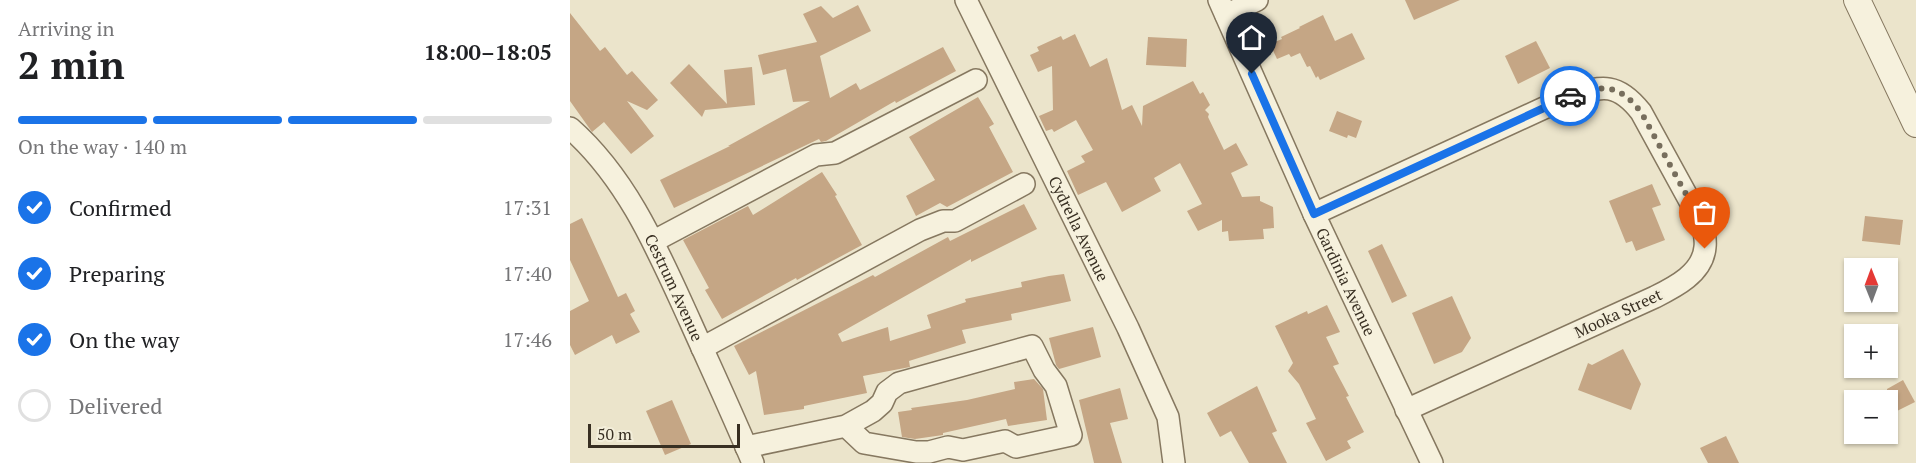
<!DOCTYPE html>
<html lang="en">
<head>
<meta charset="utf-8">
<style>
  body { margin:0; font-family:"PT Serif",serif; background:#f2f2f2; color:#202124; height:100vh; display:flex; flex-direction:column; font-size:22px; white-space:nowrap }
  * { box-sizing:border-box; margin:0 }
  p { font-size:20px; color:#757577 }
  .icon { flex:none; width:33px; height:33px; fill:none; stroke:currentColor; stroke-width:2; stroke-linecap:round; stroke-linejoin:round }
  .map { position:relative; flex:1; overflow:hidden }
  .side { display:flex; flex-direction:column; background:#fff; width:570px }
  .side>* { flex:none }
  .needle { width:39px; rotate:359deg }
  .fabs { position:absolute; left:1274px; top:258px; display:grid; gap:12px }
  .fabs a { display:grid; place-items:center; width:54px; height:54px; border-radius:0px; background:#fff; box-shadow:0 2px 4px #0004; font-size:30px }
  .scale { position:absolute; left:18px; bottom:15px; width:152px; box-sizing:border-box; padding-left:6px; border:3px solid #382f22; border-top:0; font-size:16px; line-height:21px; white-space:nowrap; color:#382f22; -webkit-text-stroke:4px #f3eeda; paint-order:stroke }
  .pin { position:absolute; display:grid; place-items:center; width:51px; height:51px; color:#fff; margin:-62px -26px; border-radius:50% 50% 50% 0; rotate:-45deg; box-shadow:0 0 6px #0007 }
  .pin .icon { rotate:45deg }
  .courier { position:absolute; display:grid; place-items:center; width:60px; height:60px; margin:-30px; border:4px solid #1a73e8; border-radius:50%; background:#fff; color:#222; box-shadow:0 2px 8px #0007 }
  .overview em { font-style:normal; font-weight:700 }
  .overview div { display:flex; flex-direction:column-reverse }
  .overview { display:flex; align-items:center; justify-content:space-between; height:102px; padding:0 18px }
  h1 { font-size:39px; font-weight:700; line-height:45px }
  .bar { display:grid; grid-template-columns:repeat(4,1fr); gap:9px 6px; align-content:center; height:72px; padding:0 18px }
  .bar i { height:8px; border-radius:4px; background:#e0e0e0 }
  .bar .current { background:#1a73e8 }
  .bar p { grid-column:span 4 }
  ol { padding:0 18px; list-style:none }
  li { display:flex; align-items:center; gap:18px; height:66px }
  li p { margin-inline-start:auto }
  li .icon { padding:6px; border-radius:50%; background:#1a73e8; color:#fff; stroke-width:4 }
  li:last-child { color:#757577 }
  li i { width:33px; height:33px; border:3px solid #e0e0e0; border-radius:50% }
  main { display:flex; flex:1; min-height:0 }
  .map>svg:first-child { display:block }
</style>
</head>
<body>
<main>
<section class="side">
<div class="overview"><div><h1>2 min</h1><p>Arriving in</p></div><em>18:00–18:05</em></div>
<div class="bar"><i class="current"></i><i class="current"></i><i class="current"></i><i></i><p>On the way · 140 m</p></div>
<ol>
<li><svg class="icon" aria-label="check" viewBox="0 0 24 24"><path d="M5 12l5 5 9-10"/></svg>Confirmed<p>17:31</p></li>
<li><svg class="icon" aria-label="check" viewBox="0 0 24 24"><path d="M5 12l5 5 9-10"/></svg>Preparing<p>17:40</p></li>
<li><svg class="icon" aria-label="check" viewBox="0 0 24 24"><path d="M5 12l5 5 9-10"/></svg>On the way<p>17:46</p></li>
<li><i></i>Delivered</li>
</ol>
</section>
<div class="map">
<svg width="1346" height="463" viewBox="0 0 1346 463">
  <rect width="100%" height="100%" fill="#ebe4cb"/>
  <!-- building -->
  <g fill="#c5a685">
    <path d="M835 0H890L844 20Z"/>
    <path d="M288 5 301 31 250 56 260 98 286 83 290 90 373 47 386 71 326 103 325 101 256 141 251 142 249 139 104 208 90 180 160 146H158L240 101 223 102 216 69 193 75 188 55 247 42 233 14 251 6 263 18Z"/>
    <path d="M0 13 30 51 35 47 57 75 62 71 88 100 77 110 57 101 84 136 61 154 34 122 22 132 0 101Z"/>
    <path d="M753 15 765 41 782 33 795 59 750 80 748 76 746 78 740 66 737 67 730 53 721 57 719 54 707 59 700 44 712 39 711 37 730 28 729 27Z"/>
    <path d="M505 34 520 67 537 58 552 110 562 105 572 126 573 106 623 81 630 94 633 92 640 105 635 110 639 114 638 117 654 150 666 143 678 165 661 173 672 197 690 196V201L703 207 704 228 693 229 694 239 659 241 658 231 652 232V220L628 231 617 211 632 204 610 163 584 178 591 191 552 212 536 182 508 195 497 171 515 162 511 156 523 150 506 120 484 132 482 129 476 131 469 116 483 110 482 66 468 72 460 55 469 51 467 47 491 36 493 40Z"/>
    <path d="M578 37 617 39 616 67 576 65Z"/>
    <path d="M966 41 980 68 948 84 935 56Z"/>
    <path d="M119 64 157 104 154 70 182 67 185 105 135 110 132 117 100 83Z"/>
    <path d="M408 97 424 124 419 127 443 172 377 207 370 203 346 216 336 196 365 180 339 137Z"/>
    <path d="M767 111 792 121 786 138 778 135 777 138 759 131Z"/>
    <path d="M252 172 267 195 265 196 292 245 227 280 226 278 152 319 135 290 139 288 113 240 178 206 183 215Z"/>
    <path d="M1082 184 1091 205 1082 208 1095 240 1066 251 1062 241 1056 243 1039 201Z"/>
    <path d="M454 204 467 229 401 262V259L268 334 272 342 318 327 320 341 361 328 357 315 396 302 395 299 452 287 451 282 479 276 494 274 501 301 441 314 442 320 392 330 396 343 339 361 340 367 293 376 297 393 234 406V409L194 415 186 371 179 375 164 346 303 275 305 277 378 237 380 241Z"/>
    <path d="M1295 216 1333 220 1330 245 1292 241Z"/>
    <path d="M12 218 48 297 56 293 65 311 60 314 70 332 46 344 42 335 5 355 0 345V311L19 301 0 260V224Z"/>
    <path d="M812 244 837 296 822 303 798 251Z"/>
    <path d="M882 296 901 338 892 352 864 364 842 313Z"/>
    <path d="M757 305 770 332 756 337 769 364 763 366 779 396 776 397 794 432 777 441 781 448 756 461 736 423 746 419 729 384 718 371 723 363 705 326 737 311 738 314Z"/>
    <path d="M523 327 531 357 489 369 486 365 479 338Z"/>
    <path d="M1053 349 1071 384 1061 410 1008 390 1018 363 1022 365Z"/>
    <path d="M464 379 473 389 477 420 438 426 436 419 373 433V435L345 439 332 437 328 412 342 410 341 408 397 400 445 389 444 382Z"/>
    <path d="M1333 380 1345 402 1317 416V389Z"/>
    <path d="M687 386 707 431 702 433 717 463H679L661 431 650 437 637 413Z"/>
    <path d="M550 388 558 419 540 423 552 463H524L509 400Z"/>
    <path d="M102 400 121 444 95 455 76 411Z"/>
    <path d="M1156 436 1169 463H1138L1130 448Z"/>
  </g>
  <g fill="none" stroke-linecap="round" stroke-linejoin="round">
    <defs>
      <g id="minor">
        <path id="s1" d="M396 0 558 328 598 417 604 463"/>
        <path id="s2" d="M649 0 744 214 862 463"/>
        <path d="M656 15 687 0"/>
        <path id="s3" d="M0 128C58 179 88 251 120 321 141 368 163 415 183 463"/>
        <path d="M744 214 1000 96C1033 85 1048 83 1071 112L1134 227C1134 234 1136 241 1135 247 1133 273 1105 287 1085 297L836 410"/>
        <path d="M84 241 246 155 265 153 406 80"/>
        <path d="M132 348 350 230 373 221H385L454 184"/>
        <path d="M176 447 276 426 303 411 312 403 317 392 329 383 462 346 474 370 486 386 501 435 446 447 435 441 393 450 378 447 359 452H346L294 443 276 426"/>
      </g>
      <path id="tertiary" d="M1287 0 1346 124"/>
    </defs>
    <!-- minor casing -->
    <use href="#minor" stroke="#867860" stroke-width="24"/>
    <!-- tertiary casing -->
    <use href="#tertiary" stroke="#867860" stroke-width="28"/>
    <!-- minor -->
    <use href="#minor" stroke="#f6f1dd" stroke-width="21"/>
    <!-- tertiary -->
    <use href="#tertiary" stroke="#f6f1dd" stroke-width="26"/>
  </g>
  <g fill="none" stroke-linecap="round" stroke-linejoin="round">
    <!-- done -->
    <path stroke="#776e5d" stroke-width="6" stroke-dasharray="0 10.8" d="M1000 96C1033 85 1048 83 1071 112L1134 227 1135 249"/>
    <!-- route -->
    <path stroke="#1a73e8" stroke-width="8" d="M682 74 744 214 1000 96"/>
  </g>
  <g text-anchor="middle" dominant-baseline="central" stroke-width="5" stroke-linejoin="round" paint-order="stroke">
    <!-- street labels -->
    <g font-size="16" fill="#382f22" stroke="#f3eeda">
      <text stroke="none"><textPath href="#s1" startOffset="255">Cydrella Avenue</textPath></text>
      <text stroke="none"><textPath href="#s2" startOffset="309">Gardinia Avenue</textPath></text>
      <text stroke="none"><textPath href="#s3" startOffset="192">Cestrum Avenue</textPath></text>
      <text transform="translate(1048 313) rotate(-25)">Mooka Street</text>
    </g>
  </g>
</svg>
<div class="fabs">
<a><svg class="needle" viewBox="-14 -14 28 28"><path d="M0-13l5 13h-10z" fill="#e53935"/><path d="M0 13l5-13h-10z" fill="#757577"/></svg></a>
<a>+</a>
<a>−</a>
</div>
<div class="scale">50 m</div>
<div class="pin" style="left:1135px;top:249px;background:#ea580c"><svg class="icon" aria-label="bag" viewBox="0 0 24 24"><path d="M5 8h14l-1 12H6zM9 8a3 3 0 0 1 6 0"/></svg></div>
<div class="pin" style="left:682px;top:74px;background:#1f2937"><svg class="icon" aria-label="home" viewBox="0 0 24 24"><path d="M3 11l9-7 9 7M6 9v11h12V9"/></svg></div>
<div class="courier" style="left:1000px;top:96px"><svg class="icon" aria-label="car" viewBox="0 0 24 24"><path d="M5 17H2v-5l4-1 3-4h7l3 4 3 1v5h-3M9 17h6M6 11h13"/><circle cx="7" cy="17" r="2"/><circle cx="17" cy="17" r="2"/></svg></div>
</div>
</main>
</body>
</html>
